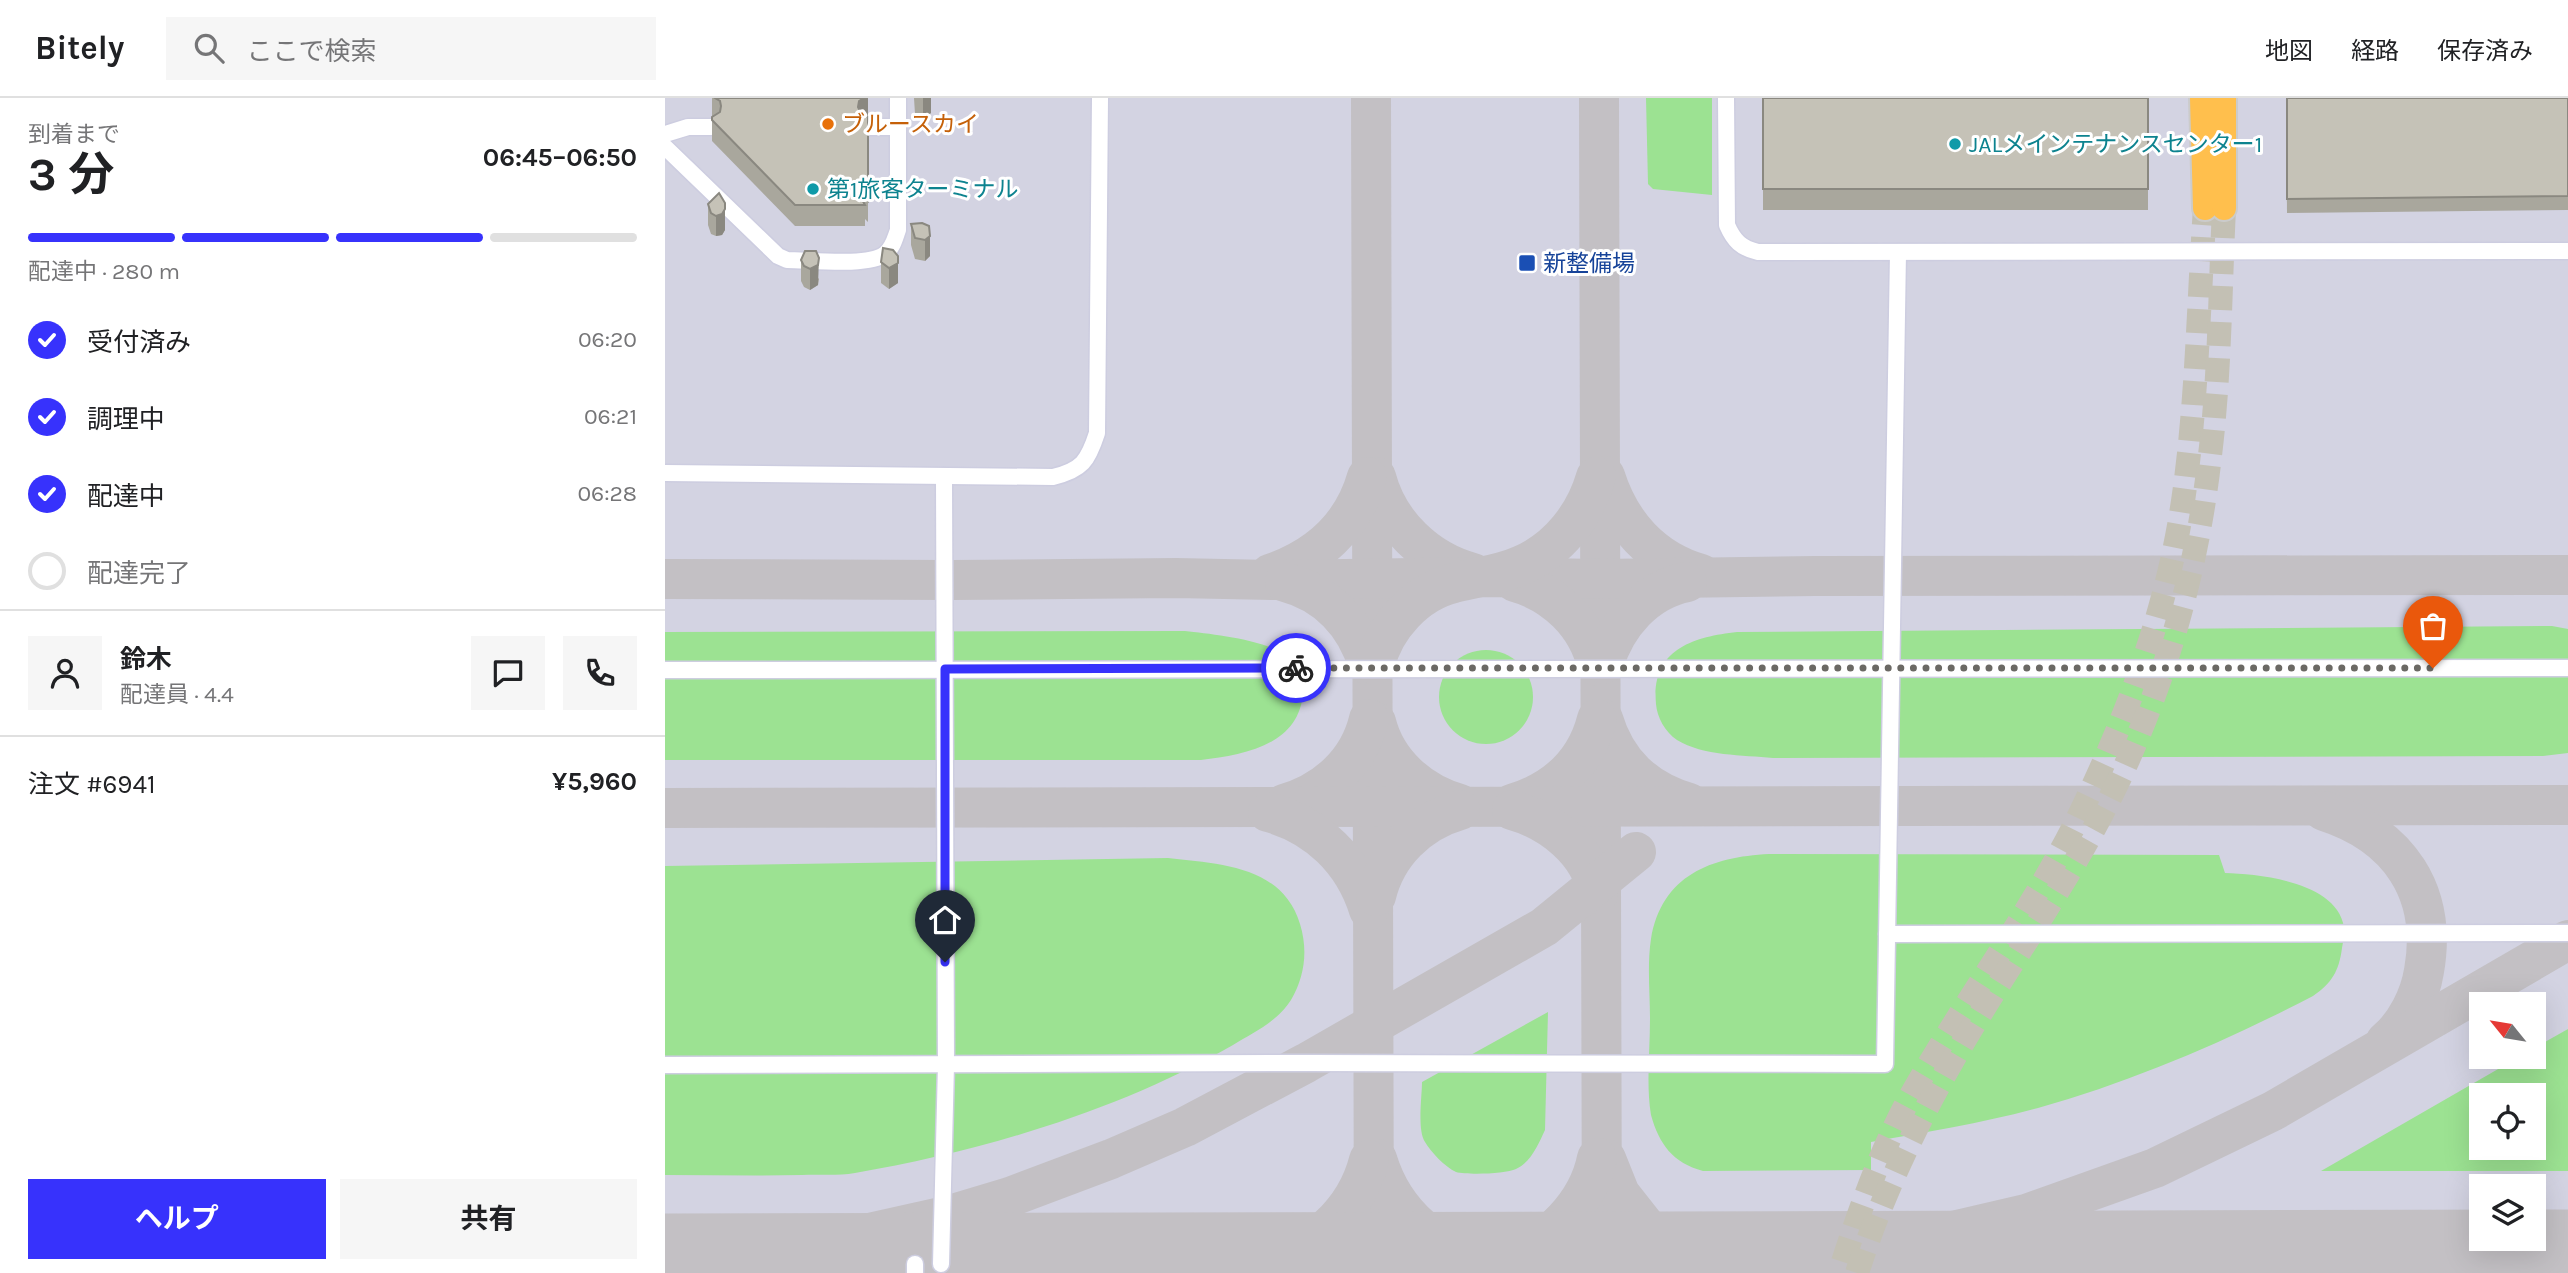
<!DOCTYPE html>
<html lang="ja">
<head>
<meta charset="utf-8">
<style>
  body { margin:0; font-family:Karla,"Noto Sans JP",sans-serif; background:#f6f6f6; color:#202124; height:100vh; display:flex; flex-direction:column; font-size:26px; white-space:nowrap }
  * { box-sizing:border-box; margin:0 }
  p { font-size:23px; color:#757577 }
  .icon { flex:none; width:38px; height:38px; fill:none; stroke:currentColor; stroke-width:2; stroke-linecap:round; stroke-linejoin:round }
  .map { position:relative; flex:1; overflow:hidden }
  .panel { display:flex; flex-direction:column; background:#fff; width:665px }
  .panel>* { flex:none }
  .needle { width:46px; rotate:300deg }
  .controls { position:absolute; left:1804px; top:894px; display:grid; gap:14px }
  .controls a { display:grid; place-items:center; width:77px; height:77px; border-radius:0px; background:#fff; box-shadow:0 7px 28px #0002; font-size:35px }
  .pin { position:absolute; display:grid; place-items:center; width:60px; height:60px; color:#fff; margin:-72px -30px; border-radius:50% 50% 50% 0; rotate:-45deg; box-shadow:0 0 7px #0007 }
  .pin .icon { rotate:45deg }
  .courier { position:absolute; display:grid; place-items:center; width:70px; height:70px; margin:-35px; border:5px solid #3732fc; border-radius:50%; background:#fff; color:#222; box-shadow:0 2px 9px #0007 }
  .head em { font-style:normal; font-weight:700 }
  .head div { display:flex; flex-direction:column-reverse }
  .head { display:flex; align-items:center; justify-content:space-between; height:119px; padding:0 28px }
  h1 { font-size:46px; font-weight:700; line-height:52px }
  .bar { display:grid; grid-template-columns:repeat(4,1fr); gap:10px 7px; align-content:center; height:84px; padding:0 28px }
  .bar i { height:9px; border-radius:5px; background:#e0e0e0 }
  .bar .selected { background:#3732fc }
  .bar p { grid-column:span 4 }
  .line { display:flex; align-items:center; gap:18px; padding:0 28px; border-top:2px solid #e0e0e0 }
  .line div { flex:1 }
  .round { display:grid; place-items:center; flex:none; width:74px; height:74px; border-radius:0px; background:#f6f6f6 }
  ol { padding:0 28px; list-style:none }
  li { display:flex; align-items:center; gap:21px; height:77px }
  li p { margin-inline-start:auto }
  li .icon { padding:7px; border-radius:50%; background:#3732fc; color:#fff; stroke-width:4 }
  li:last-child { color:#757577 }
  li i { width:38px; height:38px; border:4px solid #e0e0e0; border-radius:50% }
  .primary-button { display:flex; gap:14px; margin-top:auto; padding:14px 28px }
  .primary-button a { flex:1; height:80px; border-radius:0px; background:#3732fc; color:#fff; font-size:28px; font-weight:700; line-height:80px; text-align:center }
  .primary-button a+a { background:#f6f6f6; color:#202124 }
  header { display:flex; align-items:center; gap:42px; box-sizing:border-box; height:98px; padding:0 35px; background:#fff; border-bottom:2px solid #e0e0e0 }
  header strong { font-size:33px }
  nav { display:flex; gap:38px; margin-inline-start:auto; font-size:24px }
  .search { width:490px; height:63px; background:#f6f6f6; display:flex; align-items:center; gap:18px; box-sizing:border-box; padding:0 24px; border-radius:0px; color:#757577; font-size:26px }
  main { display:flex; flex:1; min-height:0 }
  .map>svg:first-child { display:block }
</style>
</head>
<body>
<header>
<strong>Bitely</strong>
<div class="search"><svg class="icon" aria-label="search" viewBox="0 0 24 24"><circle cx="10" cy="10" r="6"/><path d="M15 15l6 6"/></svg>ここで検索</div>
<nav><a>地図</a><a>経路</a><a>保存済み</a></nav>
</header>
<main>
<section class="panel">
<div class="head"><div><h1>3 分</h1><p>到着まで</p></div><em>06:45–06:50</em></div>
<div class="bar"><i class="selected"></i><i class="selected"></i><i class="selected"></i><i></i><p>配達中 · 280 m</p></div>
<ol>
<li><svg class="icon" aria-label="check" viewBox="0 0 24 24"><path d="M5 12l5 5 9-10"/></svg>受付済み<p>06:20</p></li>
<li><svg class="icon" aria-label="check" viewBox="0 0 24 24"><path d="M5 12l5 5 9-10"/></svg>調理中<p>06:21</p></li>
<li><svg class="icon" aria-label="check" viewBox="0 0 24 24"><path d="M5 12l5 5 9-10"/></svg>配達中<p>06:28</p></li>
<li><i></i>配達完了</li>
</ol>
<div class="line" style="height:126px"><a class="round"><svg class="icon" aria-label="person" viewBox="0 0 24 24"><circle cx="12" cy="8" r="4"/><path d="M4 21q1-7 8-7t8 7"/></svg></a><div><b>鈴木</b><p>配達員 · 4.4</p></div><a class="round"><svg class="icon" aria-label="chat" viewBox="0 0 24 24"><path d="M4 5h16v11H9l-5 4z"/></svg></a><a class="round"><svg class="icon" aria-label="phone" viewBox="0 0 24 24"><path d="M5 4h4l2 5-3 2q2 4 5 5l2-3 5 2v4C11 20 4 13 5 4z"/></svg></a></div>
<div class="line" style="height:91px"><div>注文 #6941</div><b>¥5,960</b></div>
<div class="primary-button"><a>ヘルプ</a><a>共有</a></div>
</section>
<div class="map">
<svg width="1903" height="1175" viewBox="0 0 1903 1175">
  <rect width="100%" height="100%" fill="#eae6d7"/>
  <!-- airport -->
  <path fill="#d3d3e2" fill-rule="evenodd" d="M0 0H1903V1175H0ZM1816 906H1869V959H1816ZM1816 998H1869V1050H1816ZM1816 1088H1869V1141H1816Z"/>
  <!-- green -->
  <g fill="#9ce292" fill-rule="evenodd">
    <path d="M981 0H1047V97L988 91 983 86Z"/>
    <path d="M1887 528 1903 531V655L1878 658 1108 660C1078 657 1038 658 1012 642 1000 634 992 619 991 606 986 552 1027 539 1072 534Z"/>
    <path d="M520 533C547 536 604 542 625 560 633 568 639 583 638 594 635 647 579 657 536 662H0V534Z"/>
    <circle cx="821" cy="599" r="47"/>
    <path d="M1104 756 1554 757 1560 775C1595 776 1672 784 1679 829 1680 835 1678 844 1677 850 1674 873 1667 885 1648 898 1559 944 1469 983 1373 1010 1318 1025 1262 1034 1206 1044V1072L1038 1073C1008 1065 994 1046 986 1017 981 987 985 953 985 921 985 895 982 867 986 841 997 777 1046 759 1104 756Z"/>
    <path d="M503 760C554 766 617 767 635 826 643 852 640 878 626 902 612 924 589 934 568 947 455 1012 318 1053 190 1075 173 1078 154 1076 137 1077 92 1078 46 1077 0 1077V768Z"/>
    <path d="M883 914 880 1032C873 1047 866 1064 851 1071 841 1076 802 1077 791 1074 780 1069 766 1054 760 1044 752 1032 757 999 757 984Z"/>
    <path d="M1903 931V1073H1656L1854 959H1869V950ZM1816 998H1869V1050H1816Z"/>
  </g>
  <g fill="none" stroke-linecap="round" stroke-linejoin="round">
    <!-- taxiway -->
    <g stroke="#c3c0c4" stroke-width="40">
      <path d="M706 0 709 1175"/>
      <path d="M934 0 937 1175"/>
      <path d="M940 378C955 426 987 462 1036 476"/>
      <path d="M711 379C723 426 762 463 808 475"/>
      <path d="M605 476C652 460 688 429 702 379"/>
      <path d="M0 481 287 482 511 480 609 482 822 479 936 481 1150 478 1903 477"/>
      <path d="M620 484C662 495 691 526 703 567"/>
      <path d="M850 484C890 495 923 527 932 568"/>
      <path d="M939 566C951 526 981 492 1022 484"/>
      <path d="M710 567C719 529 751 494 789 485 812 479 835 477 857 467 894 451 920 417 931 379"/>
      <path d="M938 621C951 665 980 692 1024 705"/>
      <path d="M711 624C721 665 755 695 795 706"/>
      <path d="M619 706C661 694 694 664 704 621"/>
      <path d="M847 706C890 693 921 665 932 621"/>
      <path d="M0 710 1903 707"/>
      <path d="M847 712C886 723 925 753 933 796"/>
      <path d="M1659 713C1734 737 1773 794 1759 873 1755 898 1741 927 1721 943"/>
      <path d="M603 714C652 727 689 763 704 812"/>
      <path d="M711 798C721 756 753 724 795 712"/>
      <path d="M712 1061C729 1118 773 1153 831 1166"/>
      <path d="M941 1061 955 1096 981 1129 1015 1152 1041 1162 1073 1164 1245 1143 1361 1116 1490 1070 1608 1013 1903 842"/>
      <path d="M597 1165C648 1152 691 1114 704 1062"/>
      <path d="M19 1166 128 1152 285 1117 345 1099 446 1061 520 1029 641 965 879 829 971 754"/>
      <path d="M788 1175C805 1166 823 1166 840 1160 884 1145 923 1106 932 1060"/>
    </g>
    <!-- runway -->
    <path stroke="#c3c0c4" stroke-width="103" d="M0 1167 1903 1163"/>
    <!-- highway-tunnel -->
    <g stroke="#c3c0b4" stroke-width="24" stroke-dasharray="24 12" stroke-linecap="butt">
      <path d="M1178 1164C1196 1108 1216 1053 1244 1001 1296 908 1361 823 1409 728 1458 629 1498 525 1516 416 1532 316 1533 211 1540 110"/>
      <path d="M1192 1175C1216 1100 1250 1028 1289 960 1339 873 1398 793 1443 704 1497 597 1532 476 1545 357 1555 276 1555 192 1559 110"/>
    </g>
    <defs>
      <g id="minor">
        <path d="M1061 0 1062 127C1069 143 1076 150 1093 154L1903 153"/>
        <path d="M203 29H233"/>
        <path d="M0 36 23 29H46"/>
        <path d="M0 49 113 158 122 162C145 162 203 169 220 156 228 150 230 140 233 132V0"/>
        <path d="M0 375 388 379C417 372 423 363 432 335L435 0"/>
        <path d="M0 572 1903 570"/>
        <path d="M1222 836 1903 835"/>
        <path d="M0 967 641 965 1220 966 1233 154"/>
        <path d="M250 1166V1175"/>
        <path d="M276 1166 281 967 279 378"/>
      </g>
      <g id="highway">
        <path d="M1537 0 1540 110"/>
        <path d="M1559 110V0"/>
      </g>
    </defs>
    <!-- minor casing -->
    <use href="#minor" stroke="#cdcde0" stroke-width="19"/>
    <!-- highway casing -->
    <use href="#highway" stroke="#cbcbcb" stroke-width="28"/>
    <!-- minor -->
    <use href="#minor" stroke="#fff" stroke-width="16"/>
    <!-- highway -->
    <use href="#highway" stroke="#ffbf4d" stroke-width="24"/>
  </g>
  <!-- wall -->
  <g fill="#a9a79d">
    <path d="M47 0H203V124L200 121V128H130L47 43Z"/>
    <path d="M249 0H266V15L258 20 250 16Z"/>
    <rect x="1098" y="0" width="385" height="112"/>
    <path d="M1621 0H1903V112L1622 115Z"/>
    <path d="M43 106 60 132 57 137 51 138 46 136 43 127Z"/>
    <path d="M257 125 265 158 260 163 250 161 246 147V126Z"/>
    <path d="M233 158V185L224 191 216 185V164Z"/>
    <path d="M136 162 154 181 153 187 145 192 139 189 136 183Z"/>
  </g>
  <!-- shaded-wall -->
  <g fill="#8a8880">
    <path d="M199 0H203V18L194 23 193 9 194 3Z"/>
    <path d="M258 0H266V15L258 20Z"/>
    <path d="M60 111V132L57 137 51 138V118Z"/>
    <path d="M265 138V158L260 163V142Z"/>
    <path d="M154 160 153 187 145 192V171Z"/>
    <path d="M233 165V185L224 191V170Z"/>
  </g>
  <!-- building -->
  <g fill="#c5c2b7" stroke="#8a8880" stroke-width="2">
    <path d="M50 0H199L194 3 193 9 197 17 203 19V103L194 96 200 107H130L47 22V19L55 14 56 8 55 3Z"/>
    <rect x="1098" y="0" width="385" height="91"/>
    <path d="M1622 0H1903V98L1622 101Z"/>
    <path d="M54 95 60 105V111L57 116 51 118 46 115 43 106Z"/>
    <path d="M257 125 264 128 265 138 260 142 250 140 246 126Z"/>
    <path d="M218 150 228 152 233 158V165L224 170 216 164Z"/>
    <path d="M140 153H151L154 160 153 167 145 171 139 168 136 162Z"/>
  </g>
  <g fill="none" stroke-linecap="round" stroke-linejoin="round">
    <!-- done -->
    <path stroke="#6b6964" stroke-width="7" stroke-dasharray="0 12.6" d="M631 570H1768"/>
    <!-- route -->
    <path stroke="#3732fc" stroke-width="9" d="M280 864V571L631 570"/>
  </g>
  <!-- markers -->
  <circle fill="#e8710a" stroke="#fff" stroke-width="2.5" cx="163" cy="26" r="7"/>
  <g fill="#0f9aa8" stroke="#fff" stroke-width="2.5">
    <circle cx="1290" cy="46" r="7"/>
    <circle cx="148" cy="91" r="7"/>
  </g>
  <rect fill="#1a4fb4" stroke="#fff" stroke-width="2.5" x="853" y="156" width="18" height="18" rx="3.5"/>
  <g text-anchor="middle" dominant-baseline="central" stroke-width="6" stroke-linejoin="round" paint-order="stroke">
    <!-- food labels -->
    <g font-size="23" fill="#c56008" stroke="#fff" text-anchor="start">
      <text x="177" y="26">ブルースカイ</text>
    </g>
    <!-- culture labels -->
    <g font-size="23" fill="#0d838f" stroke="#fff" text-anchor="start">
      <text x="1304" y="46">JALメインテナンスセンター1</text>
      <text x="162" y="91">第1旅客ターミナル</text>
    </g>
    <!-- transit labels -->
    <g font-size="23" fill="#164399" stroke="#fff" text-anchor="start">
      <text x="878" y="165">新整備場</text>
    </g>
  </g>
</svg>
<div class="controls">
<a><svg class="needle" viewBox="-14 -14 28 28"><path d="M0-13l5 13h-10z" fill="#e53935"/><path d="M0 13l5-13h-10z" fill="#757577"/></svg></a>
<a><svg class="icon" aria-label="locate" viewBox="0 0 24 24"><circle cx="12" cy="12" r="6"/><path d="M12 2v4M12 18v4M2 12h4M18 12h4"/></svg></a>
<a><svg class="icon" aria-label="layers" viewBox="0 0 24 24"><path d="M12 4l9 5-9 5-9-5zM3 14l9 5 9-5"/></svg></a>
</div>
<div class="pin" style="left:1768px;top:570px;background:#ea580c"><svg class="icon" aria-label="bag" viewBox="0 0 24 24"><path d="M5 8h14l-1 12H6zM9 8a3 3 0 0 1 6 0"/></svg></div>
<div class="pin" style="left:280px;top:864px;background:#1f2937"><svg class="icon" aria-label="home" viewBox="0 0 24 24"><path d="M3 11l9-7 9 7M6 9v11h12V9"/></svg></div>
<div class="courier" style="left:631px;top:570px"><svg class="icon" aria-label="bike" viewBox="0 0 24 24"><circle cx="6" cy="16" r="4"/><circle cx="18" cy="16" r="4"/><path d="M6 16l4-8h5l3 8M10 8l3 8H6M13 5h3"/></svg></div>
</div>
</main>
</body>
</html>
